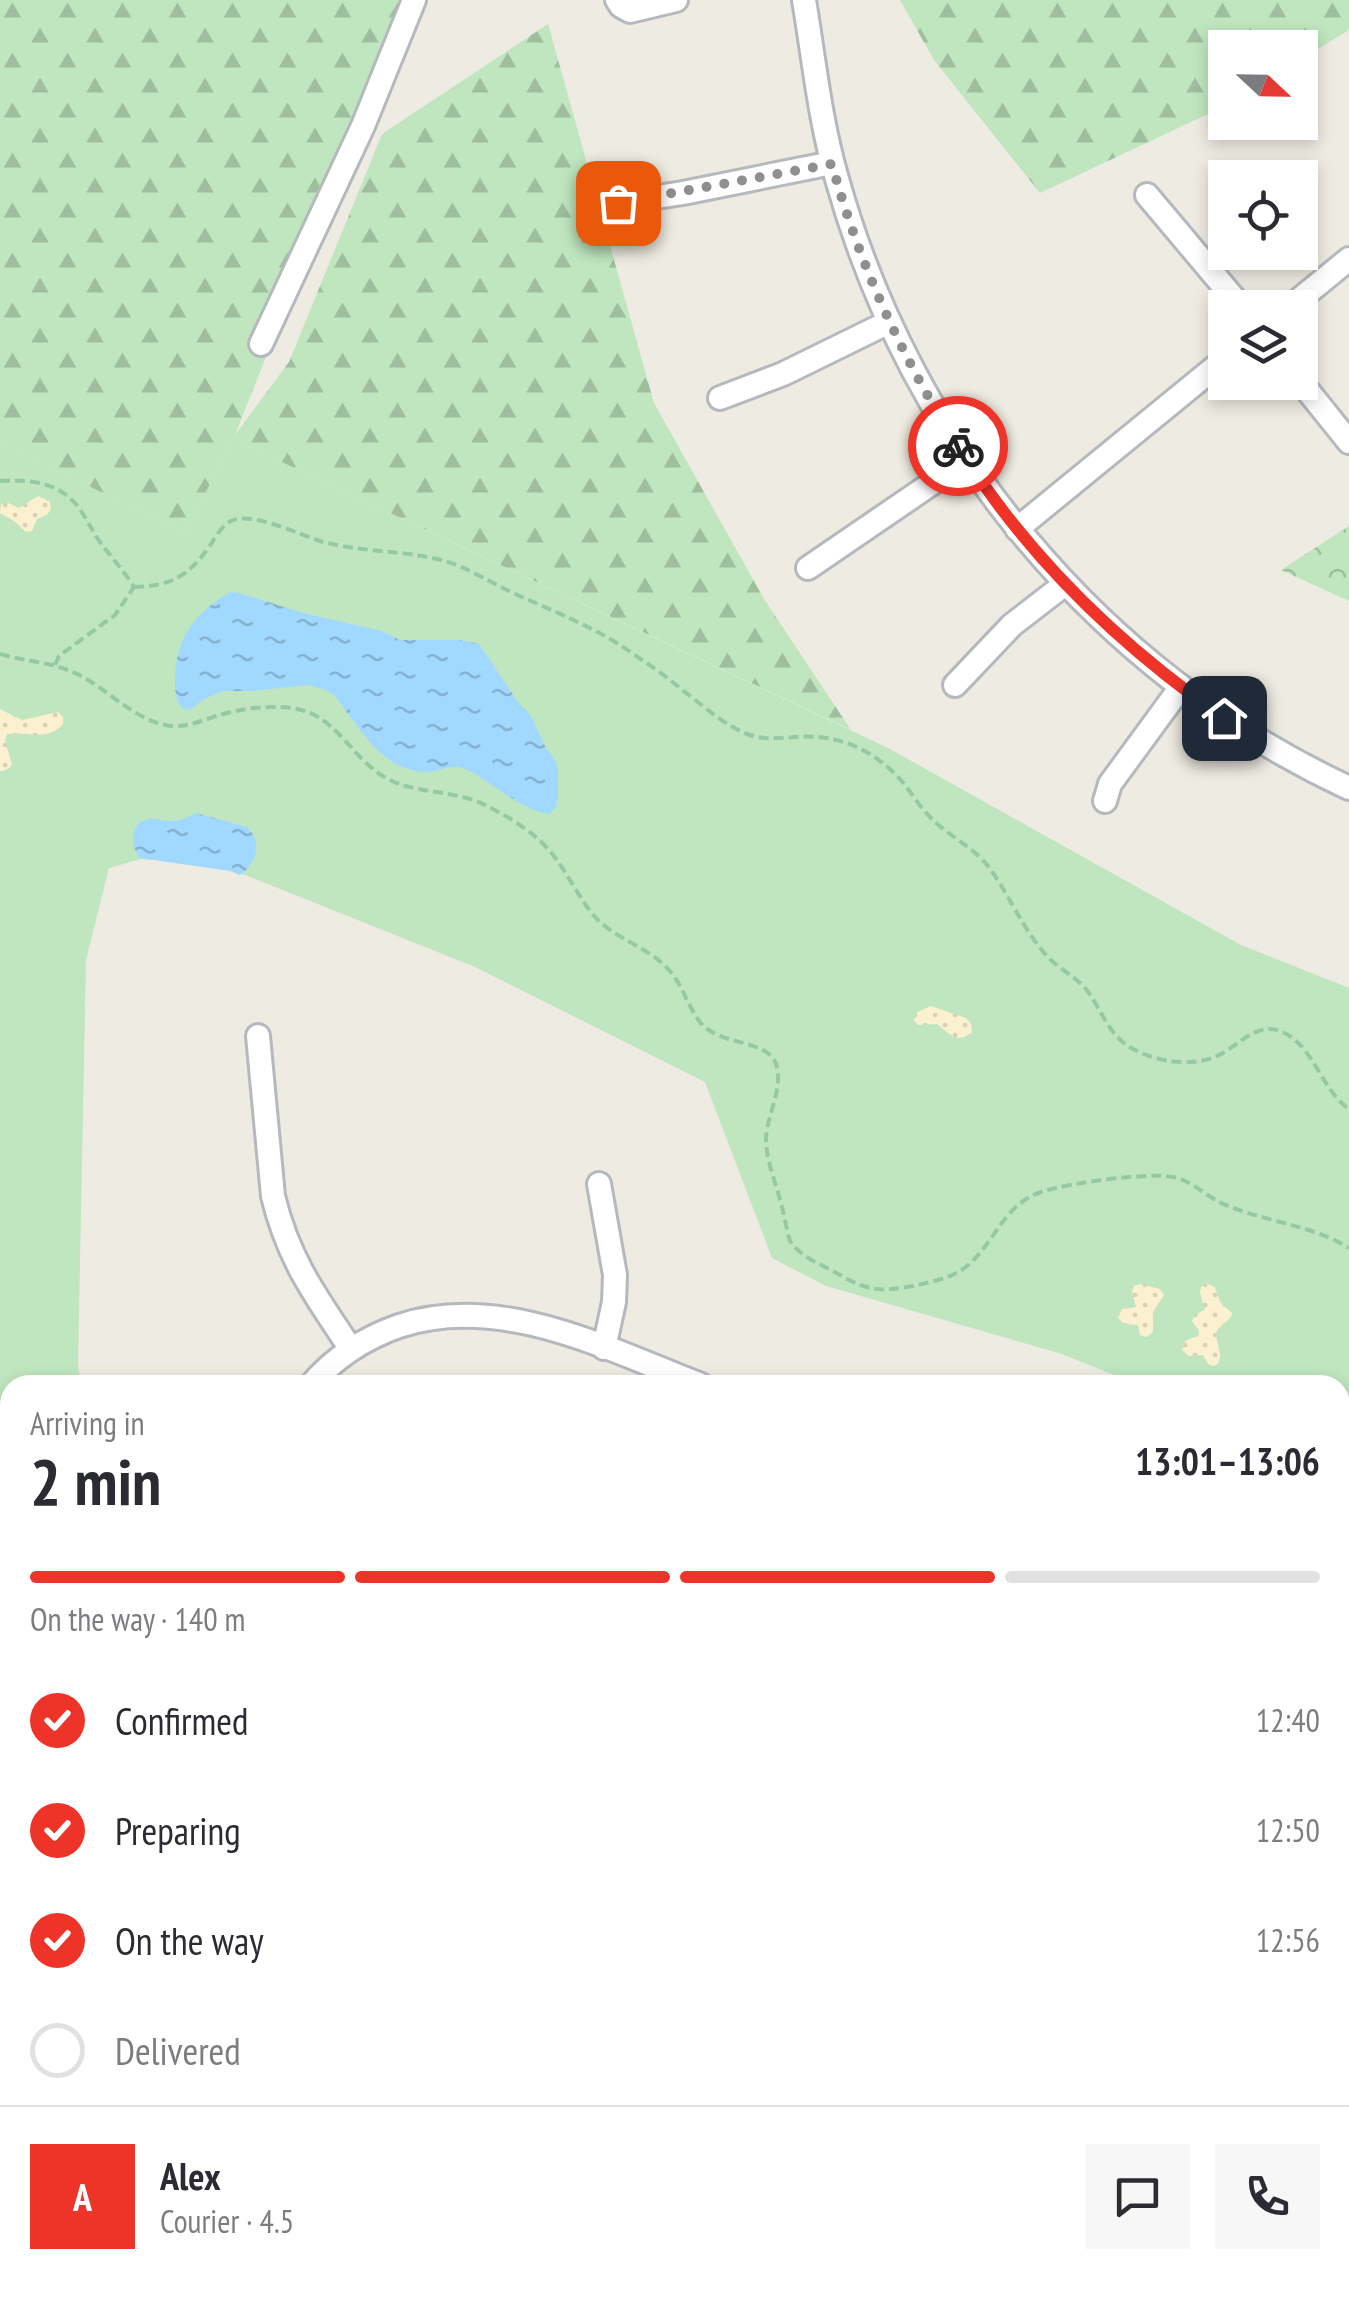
<!DOCTYPE html>
<html lang="en">
<head>
<meta charset="utf-8">
<style>
  body { margin:0; font-family:"PT Sans Narrow",sans-serif; background:#f7f7f7; color:#2b2b33; height:100vh; display:flex; flex-direction:column; font-size:38px; white-space:nowrap }
  * { box-sizing:border-box; margin:0 }
  p { font-size:32px; color:#7c7c81 }
  .icon { flex:none; width:55px; height:55px; fill:none; stroke:currentColor; stroke-width:2; stroke-linecap:round; stroke-linejoin:round }
  .map { position:relative; flex:1; overflow:hidden }
  .side { position:absolute; left:0px; top:1375px; width:1350px; height:932px; display:flex; flex-direction:column; background:#fff; border-radius:30px 30px 0 0; box-shadow:0 5px 15px #0003 }
  .side>* { flex:none }
  .needle { width:65px; rotate:112deg }
  .buttons { position:absolute; left:1208px; top:30px; display:grid; gap:20px }
  .buttons a { display:grid; place-items:center; width:110px; height:110px; border-radius:0px; background:#fff; box-shadow:0 5px 15px #0003; font-size:50px }
  .pin { position:absolute; display:grid; place-items:center; width:85px; height:85px; color:#fff; margin:-42px; border-radius:20px; box-shadow:0 5px 15px #0006 }
  .courier { position:absolute; display:grid; place-items:center; width:100px; height:100px; margin:-50px; border:8px solid #ee3328; border-radius:50%; background:#fff; color:#222; box-shadow:0 2px 12px #0007 }
  .head em { font-style:normal; font-weight:800 }
  .head div { display:flex; flex-direction:column-reverse }
  .head { display:flex; align-items:center; justify-content:space-between; height:170px; padding:0 30px }
  h1 { font-size:65px; font-weight:800; line-height:75px }
  .bar { display:grid; grid-template-columns:repeat(4,1fr); gap:15px 10px; align-content:center; height:120px; padding:0 30px }
  .bar i { height:12px; border-radius:8px; background:#e1e1e2 }
  .bar .on { background:#ee3328 }
  .bar p { grid-column:span 4 }
  .line { display:flex; align-items:center; gap:25px; padding:0 30px; border-top:2px solid #e1e1e2 }
  .line div { flex:1 }
  .round { display:grid; place-items:center; flex:none; width:105px; height:105px; border-radius:0px; background:#f7f7f7 }
  ol { padding:0 30px; list-style:none }
  li { display:flex; align-items:center; gap:30px; height:110px }
  li p { margin-inline-start:auto }
  li .icon { padding:10px; border-radius:50%; background:#ee3328; color:#fff; stroke-width:4 }
  li:last-child { color:#7c7c81 }
  li i { width:55px; height:55px; border:5px solid #e1e1e2; border-radius:50% }
  .map>svg:first-child { display:block }
</style>
</head>
<body>
<div class="map">
<svg width="1349" height="2306" viewBox="0 0 1349 2306">
  <defs>
    <pattern id="forest-firs" width="22" height="20" patternUnits="userSpaceOnUse" patternTransform="scale(2.5)"><rect width="22" height="20" fill="#bfe6be"/><path d="M5 1l3.5 6h-7zM16 11l3.5 6h-7z" fill="#9ebe9e"/></pattern>
    <pattern id="sand-dots" width="8" height="8" patternUnits="userSpaceOnUse" patternTransform="scale(2.5)"><rect width="8" height="8" fill="#fbf0d0"/><path d="M2 2h.1M6 6h.1" fill="none" stroke="#d9d0b5" stroke-width="1.8" stroke-linecap="round"/></pattern>
    <pattern id="park-crowns" width="20" height="18" patternUnits="userSpaceOnUse" patternTransform="scale(2.5)"><rect width="20" height="18" fill="#bfe6be"/><path d="M2 6a3 3 0 1 1 6 0M12 15a3 3 0 1 1 6 0" fill="none" stroke="#9ebe9e"/></pattern>
    <pattern id="water-ripples" width="26" height="14" patternUnits="userSpaceOnUse" patternTransform="scale(2.5)"><rect width="26" height="14" fill="#a1d8ff"/><path d="M2 4q2-2 4 0t4 0M15 11q2-2 4 0t4 0" fill="none" stroke="#86b2d2"/></pattern>
  </defs>
  <rect width="100%" height="100%" fill="#eeebe2"/>
  <!-- grass -->
  <g fill="#bfe6be">
    <path d="M233 439 888 748 1241 945 1349 988V1469L1340 1465V1385H1139L1062 1354 826 1286 772 1258 705 1082 475 967 238 872 186 862 141 859 109 868 86 960 78 1364 81 1385H10V1768L0 1773V443L185 533Z"/>
    <path d="M0 1995 10 2011V2133L0 2148Z"/>
  </g>
  <!-- forest -->
  <g fill="url(#forest-firs)">
    <path d="M0 0H408L235 435 289 362 382 134 548 24 654 403 764 599 851 730 233 439 185 533 0 443Z"/>
    <path d="M900 0H1349V30L1300 60V48H1225V106L1040 193 934 60Z"/>
    <path d="M1340 1983 1349 1993V2306H824L836 2298H1340Z"/>
  </g>
  <!-- sand -->
  <g fill="url(#sand-dots)">
    <path d="M38 496 50 502 51 509 47 515 37 519 32 531 26 532 14 521 0 513 1 504 8 503 19 508Z"/>
    <path d="M0 709 22 720 58 712 63 717V724C48 742 27 731 7 734L5 741 12 764 9 768 3 771H0Z"/>
    <path d="M931 1006 966 1018 971 1024 972 1032C957 1045 949 1033 937 1024L918 1025 914 1020 917 1012Z"/>
    <path d="M1206 1283 1215 1287 1220 1302 1232 1313 1231 1317 1217 1330C1214 1342 1224 1351 1218 1364L1213 1366 1208 1364 1203 1355 1189 1356 1182 1350 1185 1341 1199 1335V1331L1192 1321 1194 1316 1205 1309 1200 1293 1201 1287Z"/>
    <path d="M1140 1284 1160 1289 1164 1295 1153 1312V1332L1147 1337 1140 1335 1138 1325 1124 1324 1118 1318 1122 1309 1136 1307 1132 1291 1134 1286Z"/>
  </g>
  <!-- park -->
  <path fill="url(#park-crowns)" d="M1349 526V601L1281 570Z"/>
  <!-- water -->
  <g fill="url(#water-ripples)">
    <path d="M230 592 240 593 303 613 382 631 400 640H462L479 644 518 702 531 716 546 748 554 758 558 768V792L556 808 549 814C518 809 495 784 468 770 451 761 440 773 423 772 378 768 359 725 333 694L323 689 308 685 251 691H223L204 699 191 709 184 710C176 702 175 694 175 682 175 639 194 613 230 592Z"/>
    <path d="M196 813 247 827C263 842 257 863 240 875L230 871 140 858C130 846 129 822 149 819 157 818 165 822 173 821 181 821 189 816 196 813Z"/>
    <path d="M10 1768V1871L0 1883V1773Z"/>
  </g>
  <g fill="none" stroke-linecap="round" stroke-linejoin="round">
    <!-- stream -->
    <g stroke="#a1d8ff" stroke-width="5">
      <path d="M0 1430 10 1437"/>
      <path d="M0 1995 10 2011"/>
    </g>
    <defs>
      <g id="minor">
        <path d="M617 0 621 6 630 11 676 0"/>
        <path d="M804 0C814 60 820 121 837 179 911 445 1099 672 1349 788"/>
        <path d="M1147 195 1242 308"/>
        <path d="M618 203 683 193 832 163"/>
        <path d="M1289 308 1349 259"/>
        <path d="M261 344 363 126 414 0"/>
        <path d="M1300 381 1349 442"/>
        <path d="M720 398 783 374 889 322"/>
        <path d="M1017 529 1225 359"/>
        <path d="M808 568 966 460"/>
        <path d="M955 685 1012 625 1065 584"/>
        <path d="M1105 801 1110 784 1181 687"/>
        <path d="M258 1036 273 1196C288 1259 316 1297 351 1349"/>
        <path d="M599 1184 615 1275 614 1302 604 1348"/>
        <path d="M311 1385C335 1357 365 1338 399 1326 499 1292 608 1349 701 1385"/>
        <path d="M1340 1612 1349 1615"/>
        <path d="M379 2298 385 2306"/>
        <path d="M155 2306 160 2298"/>
      </g>
      <g id="major">
        <path d="M1340 1919 1349 1913"/>
        <path d="M754 2306 767 2298"/>
      </g>
    </defs>
    <!-- minor casing -->
    <use href="#minor" stroke="#b5b9bd" stroke-width="28"/>
    <!-- major casing -->
    <use href="#major" stroke="#f5c554" stroke-width="35"/>
    <!-- path -->
    <g stroke="#96c8a4" stroke-width="4" stroke-dasharray="10 5" stroke-linecap="butt">
      <path d="M0 481C30 479 60 482 79 508 87 519 92 531 100 542 111 557 124 571 134 587"/>
      <path d="M134 587C172 586 189 576 211 544 216 536 222 526 231 521 252 511 298 534 320 541 365 554 414 549 457 565 475 573 493 583 511 592 548 609 585 623 620 645 641 659 662 673 681 689 703 705 724 726 750 735 765 740 780 738 795 737 832 734 864 745 892 771 907 784 916 803 930 817 948 836 971 845 988 866 1009 894 1022 928 1046 955 1057 968 1074 975 1086 989 1100 1007 1106 1029 1125 1044 1149 1061 1192 1069 1219 1055 1238 1046 1256 1022 1280 1031 1314 1044 1320 1089 1349 1109"/>
      <path d="M0 654C24 661 50 662 73 672 106 686 134 722 172 726 187 727 201 721 216 716 242 708 278 703 305 711 339 722 355 761 386 778 417 795 455 789 487 806 511 818 537 834 553 855 569 875 579 899 596 918 615 938 644 946 664 965 682 981 686 1004 700 1022 718 1046 768 1039 776 1064 784 1087 767 1115 766 1138 766 1162 776 1182 781 1204 785 1216 786 1229 790 1241 801 1258 823 1265 840 1275 868 1291 881 1292 913 1286 930 1282 948 1279 963 1269 996 1245 1001 1204 1044 1191 1071 1183 1146 1172 1173 1177 1194 1181 1207 1198 1226 1205 1266 1222 1312 1225 1349 1248"/>
      <path d="M55 665 59 656 115 615 134 587"/>
    </g>
    <!-- minor -->
    <use href="#minor" stroke="#fff" stroke-width="22"/>
    <!-- major -->
    <use href="#major" stroke="#ffefa6" stroke-width="30"/>
  </g>
  <g fill="none" stroke-linecap="round" stroke-linejoin="round">
    <!-- done -->
    <path stroke="#8e9090" stroke-width="10" stroke-dasharray="0 18" d="M618 203 832 164C859 264 902 358 958 446"/>
    <!-- route -->
    <path stroke="#ee3328" stroke-width="12" d="M958 446C1026 555 1119 645 1224 718"/>
  </g>
</svg>
<div class="buttons">
<a><svg class="needle" viewBox="-14 -14 28 28"><path d="M0-13l5 13h-10z" fill="#e53935"/><path d="M0 13l5-13h-10z" fill="#7c7c81"/></svg></a>
<a><svg class="icon" aria-label="locate" viewBox="0 0 24 24"><circle cx="12" cy="12" r="6"/><path d="M12 2v4M12 18v4M2 12h4M18 12h4"/></svg></a>
<a><svg class="icon" aria-label="layers" viewBox="0 0 24 24"><path d="M12 4l9 5-9 5-9-5zM3 14l9 5 9-5"/></svg></a>
</div>
<div class="pin" style="left:618px;top:203px;background:#ea580c"><svg class="icon" aria-label="bag" viewBox="0 0 24 24"><path d="M5 8h14l-1 12H6zM9 8a3 3 0 0 1 6 0"/></svg></div>
<div class="pin" style="left:1224px;top:718px;background:#1f2937"><svg class="icon" aria-label="home" viewBox="0 0 24 24"><path d="M3 11l9-7 9 7M6 9v11h12V9"/></svg></div>
<div class="courier" style="left:958px;top:446px"><svg class="icon" aria-label="bike" viewBox="0 0 24 24"><circle cx="6" cy="16" r="4"/><circle cx="18" cy="16" r="4"/><path d="M6 16l4-8h5l3 8M10 8l3 8H6M13 5h3"/></svg></div>
<section class="side">
<div class="head"><div><h1>2 min</h1><p>Arriving in</p></div><em>13:01–13:06</em></div>
<div class="bar"><i class="on"></i><i class="on"></i><i class="on"></i><i></i><p>On the way · 140 m</p></div>
<ol>
<li><svg class="icon" aria-label="check" viewBox="0 0 24 24"><path d="M5 12l5 5 9-10"/></svg>Confirmed<p>12:40</p></li>
<li><svg class="icon" aria-label="check" viewBox="0 0 24 24"><path d="M5 12l5 5 9-10"/></svg>Preparing<p>12:50</p></li>
<li><svg class="icon" aria-label="check" viewBox="0 0 24 24"><path d="M5 12l5 5 9-10"/></svg>On the way<p>12:56</p></li>
<li><i></i>Delivered</li>
</ol>
<div class="line" style="height:180px"><b class="round" style="background:#ee3328;color:#fff">A</b><div><b>Alex</b><p>Courier · 4.5</p></div><a class="round"><svg class="icon" aria-label="chat" viewBox="0 0 24 24"><path d="M4 5h16v11H9l-5 4z"/></svg></a><a class="round"><svg class="icon" aria-label="phone" viewBox="0 0 24 24"><path d="M5 4h4l2 5-3 2q2 4 5 5l2-3 5 2v4C11 20 4 13 5 4z"/></svg></a></div>
</section>
</div>
</body>
</html>
